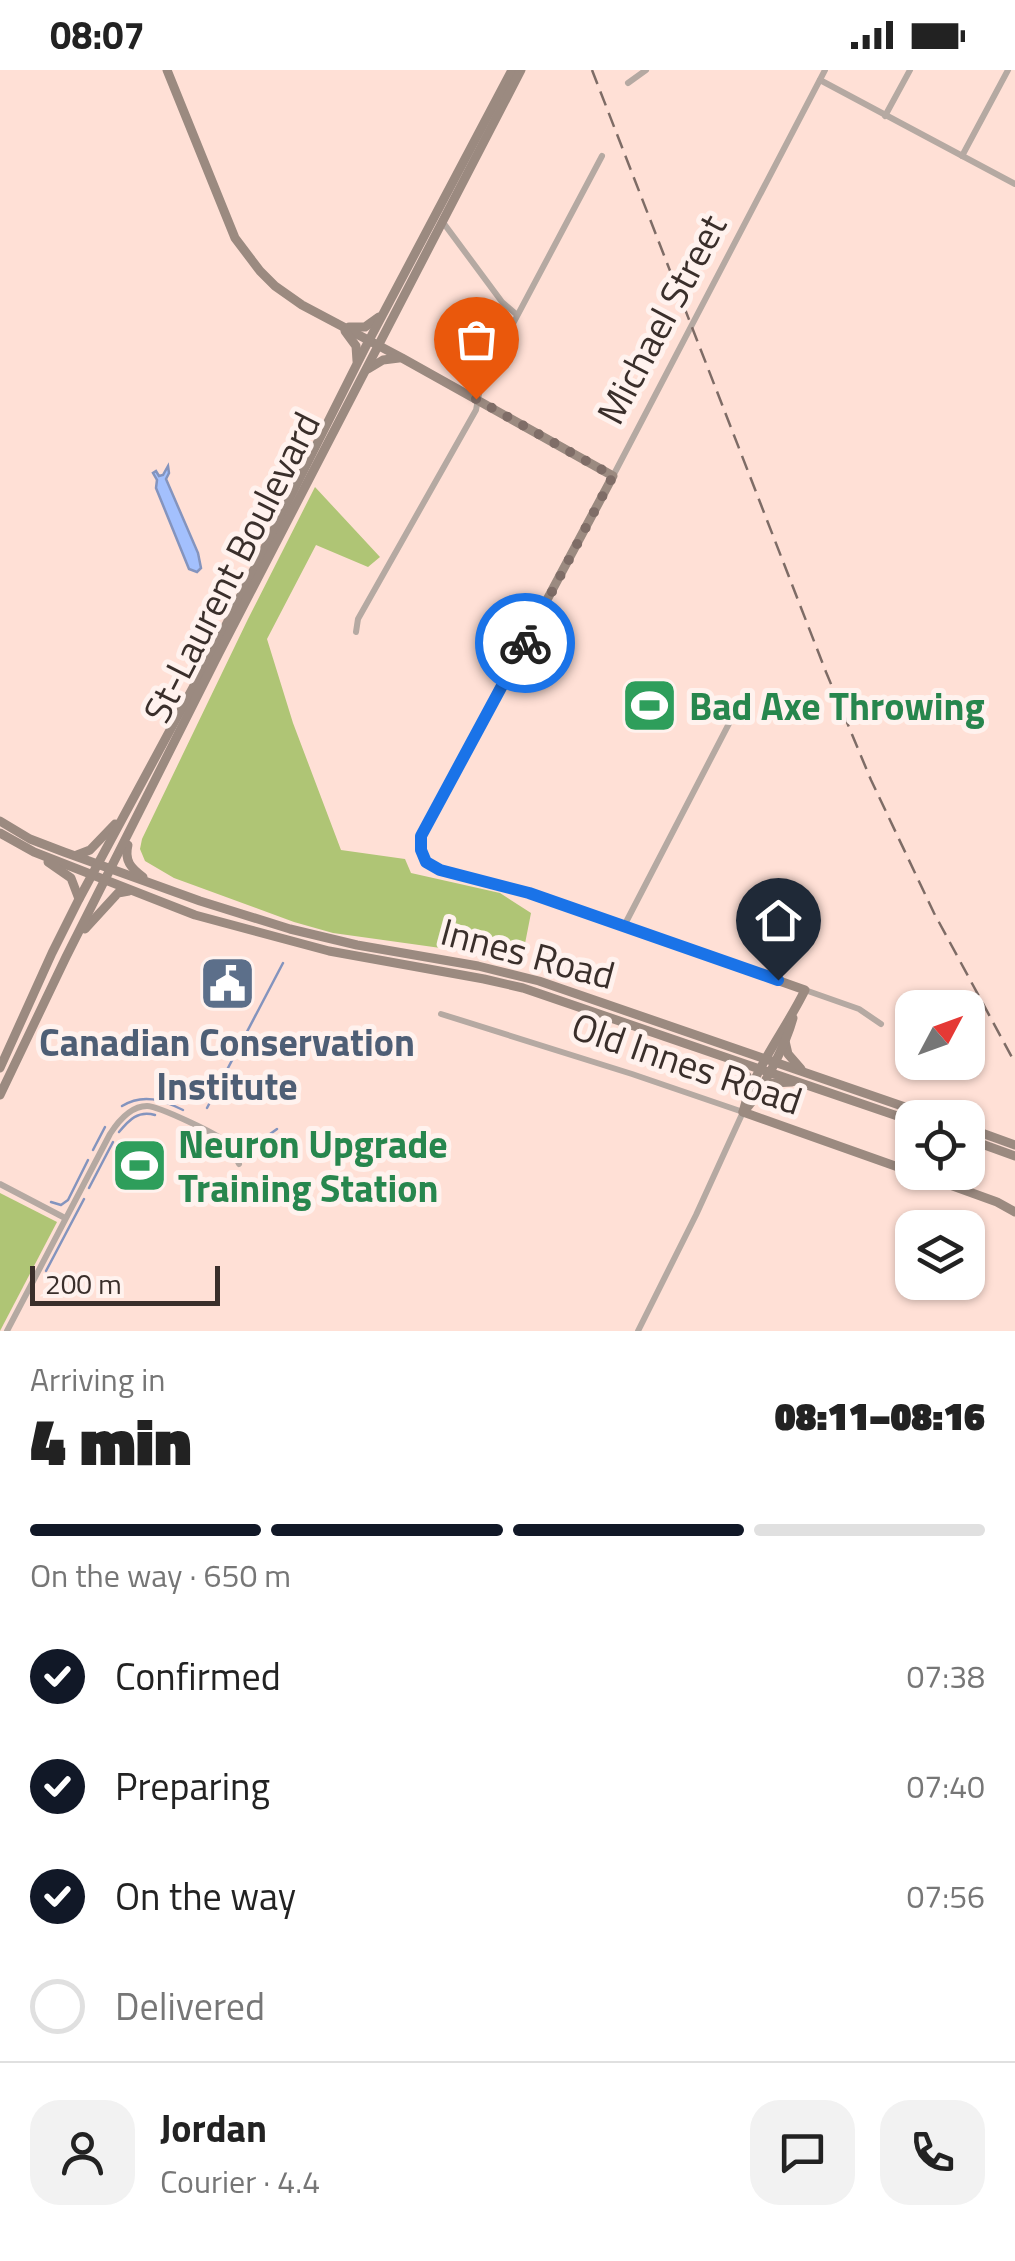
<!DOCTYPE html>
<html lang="en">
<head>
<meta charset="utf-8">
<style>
  body { margin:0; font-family:"Titillium Web",sans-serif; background:#f2f2f2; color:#222; height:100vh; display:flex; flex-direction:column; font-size:38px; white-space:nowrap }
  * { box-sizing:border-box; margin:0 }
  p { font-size:32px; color:#767676 }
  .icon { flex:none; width:55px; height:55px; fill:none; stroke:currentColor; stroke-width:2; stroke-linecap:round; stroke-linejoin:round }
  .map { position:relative; height:1261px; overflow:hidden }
  .sheet { display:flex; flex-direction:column; background:#fff; flex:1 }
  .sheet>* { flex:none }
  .needle { width:65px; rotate:49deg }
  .buttons { position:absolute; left:895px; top:920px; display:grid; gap:20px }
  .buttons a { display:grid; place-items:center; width:90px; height:90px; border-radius:20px; background:#fff; box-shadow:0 2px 8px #0004; font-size:50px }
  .scale { position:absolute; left:30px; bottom:25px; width:190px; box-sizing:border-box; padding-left:10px; border:5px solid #3a2f2b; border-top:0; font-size:28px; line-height:35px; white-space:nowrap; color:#3a2f2b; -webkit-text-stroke:8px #fff2ee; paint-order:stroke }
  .pin { position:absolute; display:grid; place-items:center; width:85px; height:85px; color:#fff; margin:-102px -42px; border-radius:50% 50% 50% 0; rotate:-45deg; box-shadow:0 0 10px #0007 }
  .pin .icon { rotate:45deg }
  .courier { position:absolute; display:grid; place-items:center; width:100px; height:100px; margin:-50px; border:8px solid #1a73e8; border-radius:50%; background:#fff; color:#222; box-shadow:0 2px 12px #0007 }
  .overview em { font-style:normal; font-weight:800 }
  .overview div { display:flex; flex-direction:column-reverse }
  .overview { display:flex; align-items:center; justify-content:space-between; height:170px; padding:0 30px }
  h1 { font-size:65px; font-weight:800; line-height:75px }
  .bar { display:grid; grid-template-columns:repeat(4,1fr); gap:15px 10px; align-content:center; height:120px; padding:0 30px }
  .bar i { height:12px; border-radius:8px; background:#e0e0e0 }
  .bar .current { background:#111827 }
  .bar p { grid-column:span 4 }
  .line { display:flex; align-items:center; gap:25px; padding:0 30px; border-top:2px solid #e0e0e0 }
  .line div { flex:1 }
  .round { display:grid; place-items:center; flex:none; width:105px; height:105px; border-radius:30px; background:#f2f2f2 }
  ol { padding:0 30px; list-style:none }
  li { display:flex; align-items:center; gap:30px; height:110px }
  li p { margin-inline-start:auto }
  li .icon { padding:10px; border-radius:50%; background:#111827; color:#fff; stroke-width:4 }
  li:last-child { color:#767676 }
  li i { width:55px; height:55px; border:5px solid #e0e0e0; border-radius:50% }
  .status { display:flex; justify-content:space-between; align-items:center; height:70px; padding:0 50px; background:#fff; direction:ltr }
  .status svg { height:28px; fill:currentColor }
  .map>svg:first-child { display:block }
</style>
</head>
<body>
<div class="status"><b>08:07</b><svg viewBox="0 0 49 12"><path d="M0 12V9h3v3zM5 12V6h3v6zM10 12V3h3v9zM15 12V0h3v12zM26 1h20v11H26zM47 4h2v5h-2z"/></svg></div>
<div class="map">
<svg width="1015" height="1261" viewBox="0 0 1015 1261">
  <rect width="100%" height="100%" fill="#ffe0d6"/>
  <!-- green -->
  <g fill="#afc575">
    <path d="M315 417 380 487 368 497 316 475 267 569 293 653 341 780 405 789 411 803 500 823 531 843 521 894 498 886 333 863 294 852 174 808 145 791 140 779 142 769 248 549Z"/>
    <path d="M0 1123 57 1152 0 1261Z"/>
  </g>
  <!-- water -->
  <path fill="#a3c0fd" stroke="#8494be" stroke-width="2.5" d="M168 396 169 403 166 409 198 483 201 498 197 502 189 499 156 418 157 410 153 403 156 401 159 406 163 405Z"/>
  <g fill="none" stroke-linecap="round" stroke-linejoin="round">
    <!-- stream -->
    <g stroke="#8494be" stroke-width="2.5">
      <path d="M122 1036C143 1023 163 1030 183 1040"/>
      <path d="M207 1038 283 893"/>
      <path d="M119 1062C129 1050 138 1040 155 1045"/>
      <path d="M93 1080 105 1057"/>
      <path d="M248 1080 277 1059"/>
      <path d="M89 1118 113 1072"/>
      <path d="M51 1132 61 1135 68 1130 88 1090"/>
      <path d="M46 1201 84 1129"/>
    </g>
    <!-- street -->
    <g stroke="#b5a9a2" stroke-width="6">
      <path d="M820 10 1015 114"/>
      <path d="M628 13 646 0"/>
      <path d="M885 46 910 0"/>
      <path d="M962 86 1008 0"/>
      <path d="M442 151 502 232 516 244"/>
      <path d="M613 406 825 0"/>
      <path d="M356 562 358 549 476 340 481 314 602 86"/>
      <path d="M624 856 735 642"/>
      <path d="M805 920 859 939 881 954"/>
      <path d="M441 944 632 1004 743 1042 696 1145 638 1261"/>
      <path d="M0 1114 65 1148"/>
      <path d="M7 1261 110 1064C119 1050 131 1036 147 1036 158 1036 220 1065 227 1073 232 1079 236 1088 239 1094"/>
    </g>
    <!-- secondary -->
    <g stroke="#9b8a80" stroke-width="9">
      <path d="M167 0 235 168 260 201 275 216 302 235 402 288 613 406 421 766V780L426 792 439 800 529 823 805 920C785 961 754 998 743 1042"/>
      <path d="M349 257H365L379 247"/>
      <path d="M345 261 356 276 357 291"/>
      <path d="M368 299 383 290 399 288"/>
      <path d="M0 751 30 769 64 782 200 831 290 859 357 875 478 896 539 911 937 1048"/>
      <path d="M0 763 34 782 195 845 329 881 484 909 523 918 912 1051"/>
      <path d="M128 775C124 791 131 798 143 807"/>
      <path d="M77 785 90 780 115 754"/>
      <path d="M48 792 71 808 79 829"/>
      <path d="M85 859 118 823 129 821"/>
      <path d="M785 971 788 984 801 999"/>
      <path d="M733 992 747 1006 749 1020"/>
      <path d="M0 998 52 883 79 829 216 575 365 278 512 0"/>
      <path d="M760 1021 773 1013 792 1012"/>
      <path d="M0 1025 66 887 219 583 521 0"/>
      <path d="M745 1040C763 1020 786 974 793 948"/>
      <path d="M743 1042 912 1102"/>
      <path d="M968 1058 1015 1075"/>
      <path d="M968 1069 1015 1086"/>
      <path d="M914 1102 997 1132 1015 1142"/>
    </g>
    <!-- rail -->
    <path stroke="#7e6c66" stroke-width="2.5" stroke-dasharray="15 8" stroke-linecap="butt" d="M592 0 826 602 871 710 934 843 1015 993"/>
  </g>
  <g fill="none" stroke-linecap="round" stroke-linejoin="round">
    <!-- done -->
    <path stroke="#7f6d67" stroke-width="10" stroke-dasharray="0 18" d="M476 329 613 406 525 573"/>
    <!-- route -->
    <path stroke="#1a73e8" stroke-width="12" d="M525 573 421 766V780L426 792 440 800 529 823 778 910"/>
  </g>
  <!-- icons -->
  <defs>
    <symbol id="stadium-square" viewBox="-11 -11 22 22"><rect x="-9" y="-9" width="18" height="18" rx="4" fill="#2e9e5b" stroke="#fff2ee"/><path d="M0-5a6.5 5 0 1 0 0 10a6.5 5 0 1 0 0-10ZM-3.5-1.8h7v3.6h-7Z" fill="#fff"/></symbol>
    <symbol id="civic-square" viewBox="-11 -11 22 22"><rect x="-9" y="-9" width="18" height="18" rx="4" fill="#5c6f8a" stroke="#fff2ee"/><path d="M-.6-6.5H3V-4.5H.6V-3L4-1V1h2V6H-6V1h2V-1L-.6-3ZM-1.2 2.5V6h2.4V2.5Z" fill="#fff"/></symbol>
  </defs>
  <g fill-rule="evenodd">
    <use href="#stadium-square" x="618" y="604" width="63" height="63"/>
    <use href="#civic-square" x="196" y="882" width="63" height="63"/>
    <use href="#stadium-square" x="108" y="1064" width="63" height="63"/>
  </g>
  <g text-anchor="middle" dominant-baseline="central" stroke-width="10" stroke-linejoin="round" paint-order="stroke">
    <!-- street labels -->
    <g font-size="38" fill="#3a2f2b" stroke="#fff2ee">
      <text transform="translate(661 249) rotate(-62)">Michael Street</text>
      <text transform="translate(231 497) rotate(-63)">St-Laurent Boulevard</text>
      <text transform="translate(528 883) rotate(15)">Innes Road</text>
      <text transform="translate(687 993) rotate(19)">Old Innes Road</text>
    </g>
    <!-- leisure labels -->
    <g font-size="38" font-weight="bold" fill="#27864d" stroke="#fff2ee" text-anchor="start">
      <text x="689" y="636">Bad Axe Throwing</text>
      <text x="178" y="1074">Neuron Upgrade<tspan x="178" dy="44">Training Station</tspan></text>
    </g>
    <!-- service labels -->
    <g font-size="38" font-weight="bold" fill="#4e5e75" stroke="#fff2ee">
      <text x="227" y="972">Canadian Conservation<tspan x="227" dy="44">Institute</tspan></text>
    </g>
  </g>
</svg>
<div class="buttons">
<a><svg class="needle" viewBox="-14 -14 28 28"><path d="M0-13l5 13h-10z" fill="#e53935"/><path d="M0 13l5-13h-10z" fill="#767676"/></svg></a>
<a><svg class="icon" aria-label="locate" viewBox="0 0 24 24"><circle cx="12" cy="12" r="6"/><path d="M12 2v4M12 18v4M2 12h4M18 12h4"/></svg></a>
<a><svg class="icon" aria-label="layers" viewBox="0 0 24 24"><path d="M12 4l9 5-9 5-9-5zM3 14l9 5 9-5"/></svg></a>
</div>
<div class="scale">200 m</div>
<div class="pin" style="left:476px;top:329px;background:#ea580c"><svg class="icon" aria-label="bag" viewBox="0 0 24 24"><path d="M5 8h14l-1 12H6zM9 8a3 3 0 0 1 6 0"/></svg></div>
<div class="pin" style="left:778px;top:910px;background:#1f2937"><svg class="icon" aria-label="home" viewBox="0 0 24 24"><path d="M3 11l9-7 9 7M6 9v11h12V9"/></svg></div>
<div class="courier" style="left:525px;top:573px"><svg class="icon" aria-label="bike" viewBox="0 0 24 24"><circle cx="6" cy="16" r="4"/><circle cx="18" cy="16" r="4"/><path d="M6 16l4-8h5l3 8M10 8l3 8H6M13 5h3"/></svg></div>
</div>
<section class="sheet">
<div class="overview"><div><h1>4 min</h1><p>Arriving in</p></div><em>08:11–08:16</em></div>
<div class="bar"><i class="current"></i><i class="current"></i><i class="current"></i><i></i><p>On the way · 650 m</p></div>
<ol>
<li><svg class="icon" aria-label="check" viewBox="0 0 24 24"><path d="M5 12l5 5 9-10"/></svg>Confirmed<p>07:38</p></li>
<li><svg class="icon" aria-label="check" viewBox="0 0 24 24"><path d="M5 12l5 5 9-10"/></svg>Preparing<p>07:40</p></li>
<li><svg class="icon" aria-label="check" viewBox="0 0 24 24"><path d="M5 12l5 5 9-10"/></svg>On the way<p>07:56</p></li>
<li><i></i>Delivered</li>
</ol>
<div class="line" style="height:180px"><a class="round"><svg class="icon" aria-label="person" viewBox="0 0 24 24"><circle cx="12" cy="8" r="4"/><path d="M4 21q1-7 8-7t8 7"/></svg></a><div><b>Jordan</b><p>Courier · 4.4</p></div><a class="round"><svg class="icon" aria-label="chat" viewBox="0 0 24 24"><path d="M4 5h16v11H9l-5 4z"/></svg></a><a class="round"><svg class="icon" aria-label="phone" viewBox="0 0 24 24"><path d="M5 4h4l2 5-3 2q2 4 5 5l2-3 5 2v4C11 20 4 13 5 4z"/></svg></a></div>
</section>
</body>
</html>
